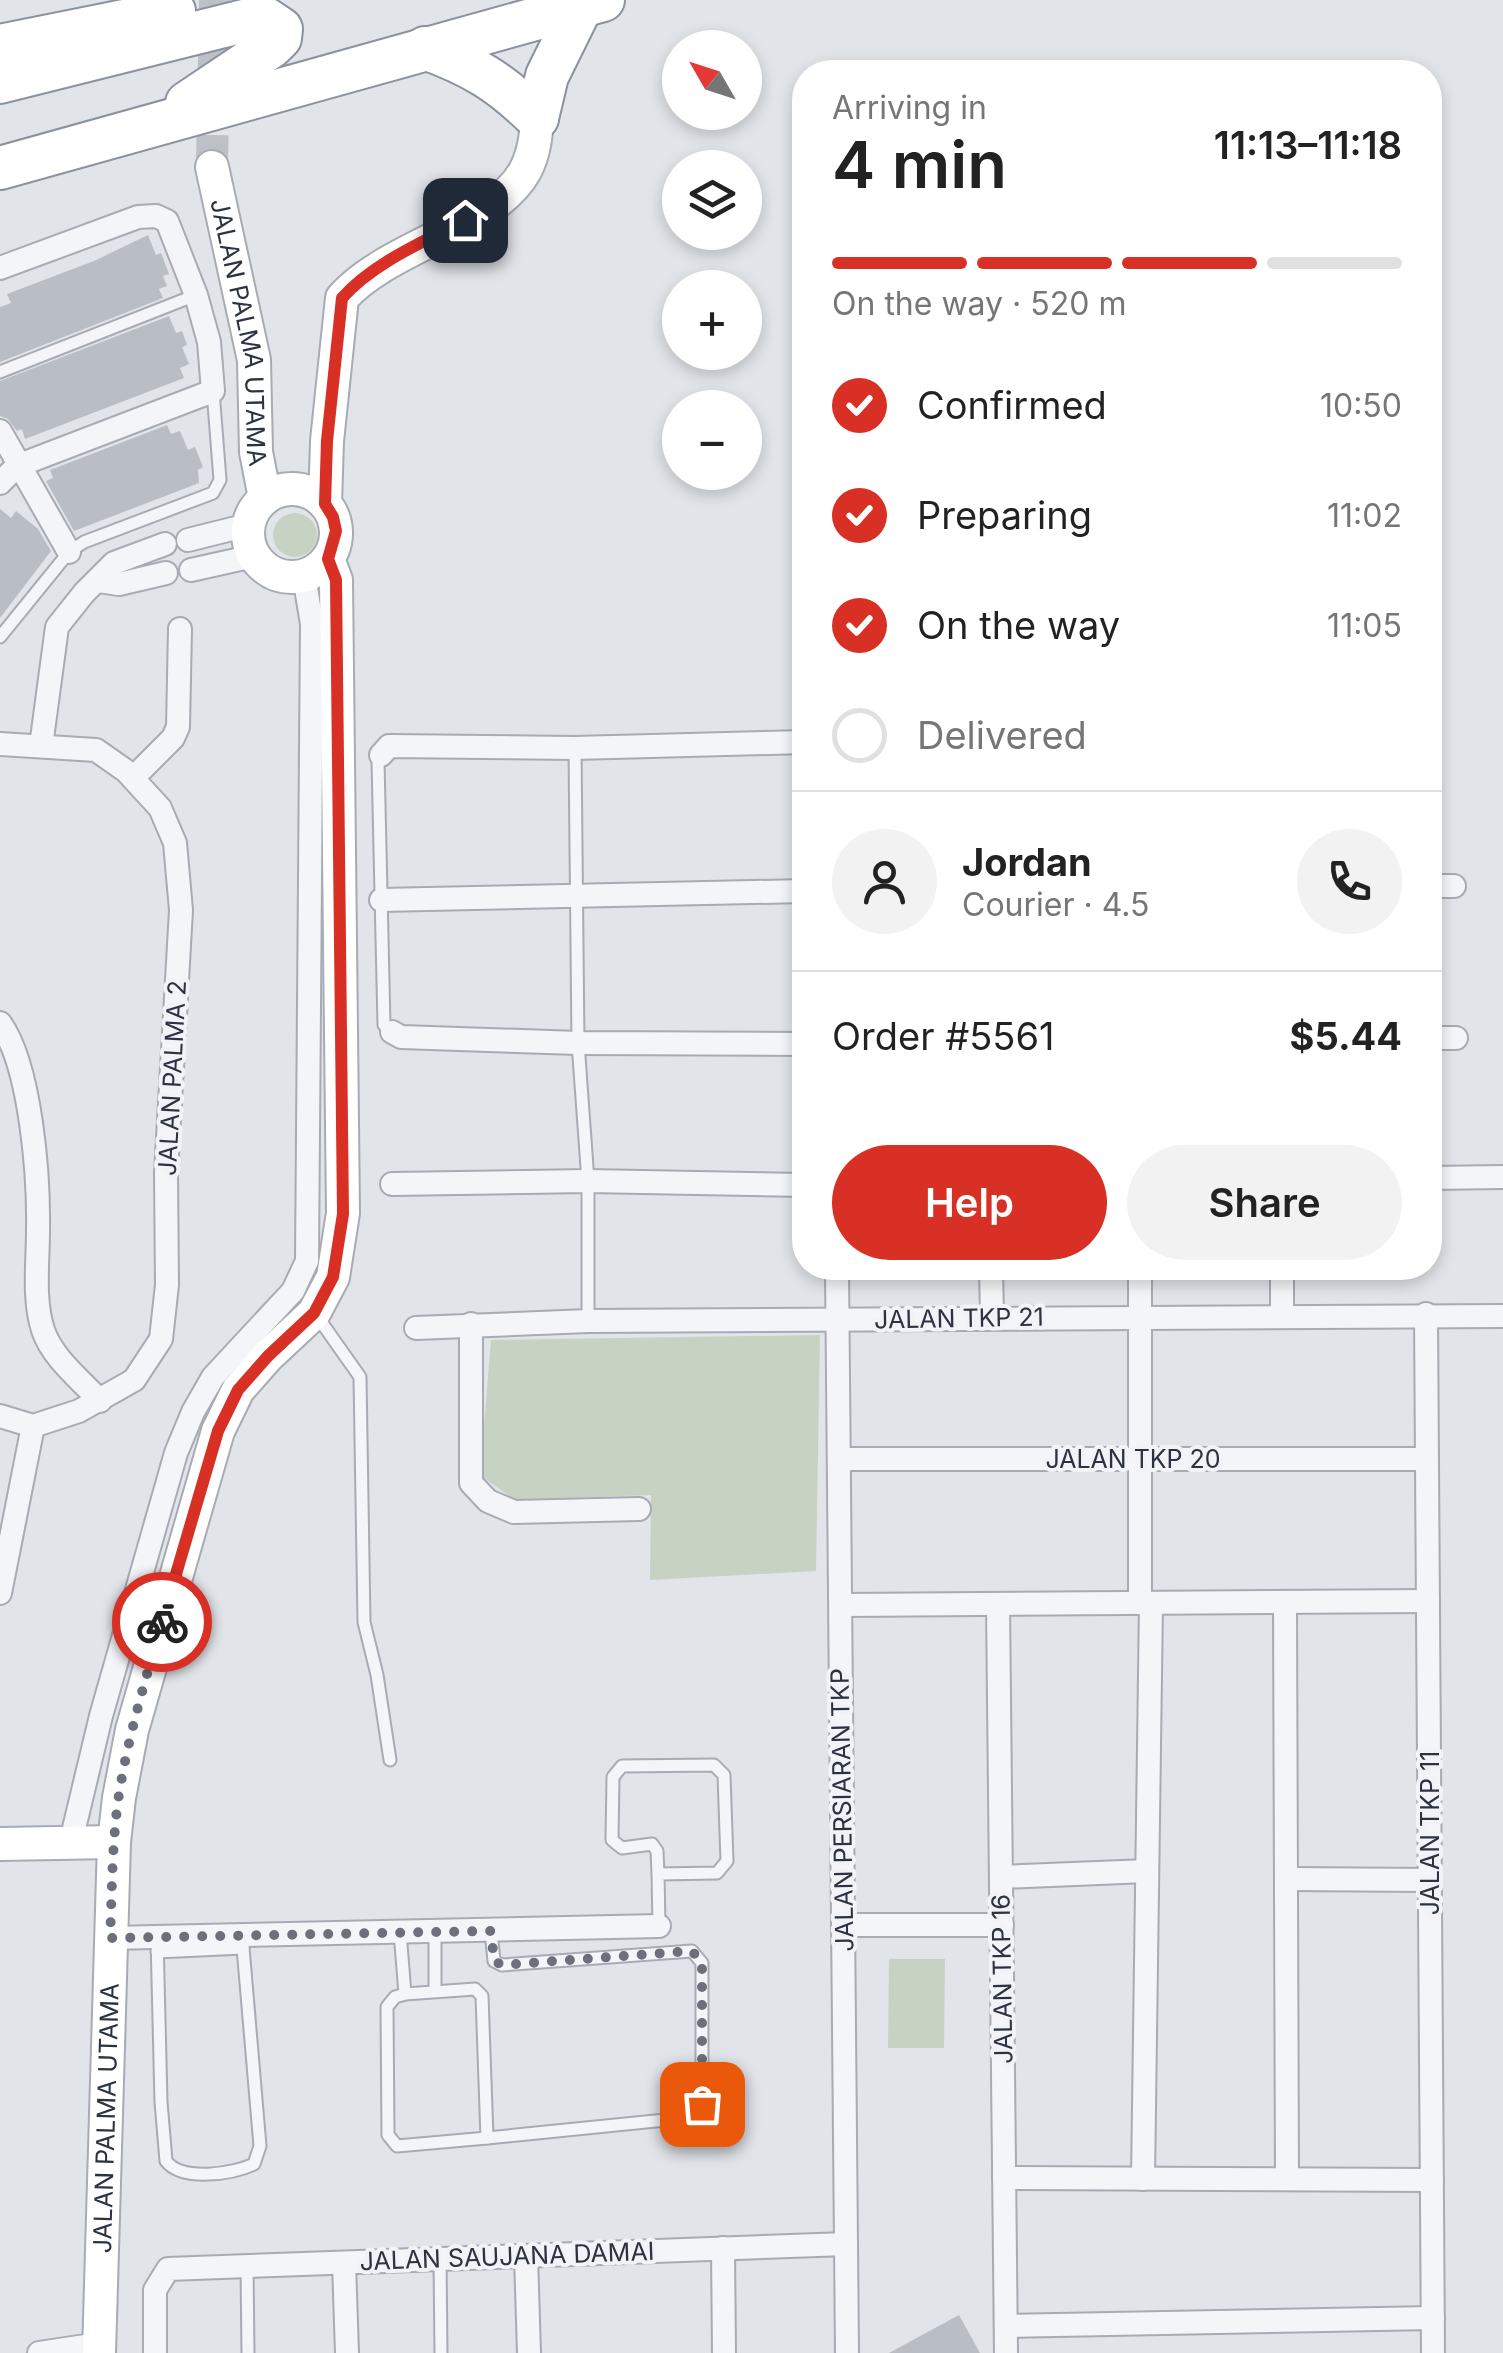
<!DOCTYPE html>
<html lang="en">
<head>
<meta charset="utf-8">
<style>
  body { margin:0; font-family:Inter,sans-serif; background:#f2f2f2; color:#222; height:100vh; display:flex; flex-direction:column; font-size:38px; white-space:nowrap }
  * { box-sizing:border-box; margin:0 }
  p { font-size:32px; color:#767676 }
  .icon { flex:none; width:55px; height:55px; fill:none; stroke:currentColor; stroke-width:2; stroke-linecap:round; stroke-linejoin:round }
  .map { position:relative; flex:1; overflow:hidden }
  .sheet { position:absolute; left:792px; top:60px; width:650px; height:1220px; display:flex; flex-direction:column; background:#fff; border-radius:40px; box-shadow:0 5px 15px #0003 }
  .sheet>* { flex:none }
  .needle { width:65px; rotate:309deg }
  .controls { position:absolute; left:662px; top:30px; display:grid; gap:20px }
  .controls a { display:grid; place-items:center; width:100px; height:100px; border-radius:50%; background:#fff; box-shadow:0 5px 15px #0003; font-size:50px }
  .pin { position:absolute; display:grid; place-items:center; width:85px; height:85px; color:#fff; margin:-42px; border-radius:20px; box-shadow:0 5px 15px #0006 }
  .courier { position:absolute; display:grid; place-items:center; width:100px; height:100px; margin:-50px; border:8px solid #d93025; border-radius:50%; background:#fff; color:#222; box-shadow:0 2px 12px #0007 }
  .summary em { font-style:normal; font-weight:600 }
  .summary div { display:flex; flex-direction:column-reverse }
  .summary { display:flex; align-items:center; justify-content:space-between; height:170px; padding:0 40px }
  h1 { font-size:65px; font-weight:600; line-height:75px }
  .bar { display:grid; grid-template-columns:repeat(4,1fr); gap:15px 10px; align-content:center; height:120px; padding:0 40px }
  .bar i { height:12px; border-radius:8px; background:#e0e0e0 }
  .bar .active { background:#d93025 }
  .bar p { grid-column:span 4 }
  .line { display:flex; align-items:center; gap:25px; padding:0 40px; border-top:2px solid #e0e0e0 }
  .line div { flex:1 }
  .round { display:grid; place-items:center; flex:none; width:105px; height:105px; border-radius:52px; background:#f2f2f2 }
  ol { padding:0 40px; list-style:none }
  li { display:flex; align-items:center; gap:30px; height:110px }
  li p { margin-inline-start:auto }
  li .icon { padding:10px; border-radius:50%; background:#d93025; color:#fff; stroke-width:4 }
  li:last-child { color:#767676 }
  li i { width:55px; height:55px; border:5px solid #e0e0e0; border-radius:50% }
  .button { display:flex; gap:20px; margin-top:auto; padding:20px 40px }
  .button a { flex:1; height:115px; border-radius:60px; background:#d93025; color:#fff; font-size:40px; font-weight:600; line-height:115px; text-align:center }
  .button a+a { background:#f2f2f2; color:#222 }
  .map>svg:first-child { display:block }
</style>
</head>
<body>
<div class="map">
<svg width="1503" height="2353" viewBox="0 0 1503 2353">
  <rect width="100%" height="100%" fill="#e1e4e9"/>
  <!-- green -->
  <g fill="#c7d2c3">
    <circle cx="295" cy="535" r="22"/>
    <path d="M820 1335 816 1571 650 1580 651 1495 515 1500 480 1475 491 1340Z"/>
    <path d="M889 1959H945L944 2048H888Z"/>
  </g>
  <!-- building -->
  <g fill="#b9bec5">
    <path d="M148 235 156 255 161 253 169 274 163 276 167 286 159 289 163 298 0 362V307L11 303 7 294 94 261Z"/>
    <path d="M169 316 176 333 182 331 187 345 182 347 189 364 180 368 184 378 25 439 22 429 17 431 8 419 0 416V381Z"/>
    <path d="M167 425 171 434 180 431 188 450 195 447 203 467 198 470 199 483 74 531 46 481 53 478 50 470Z"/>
    <path d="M0 509 11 518 16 511 38 529 51 551 0 618Z"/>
    <path d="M959 2315 980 2353H889Z"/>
  </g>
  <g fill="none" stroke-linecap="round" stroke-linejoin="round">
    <!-- secondary-tunnel -->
    <path stroke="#bdc0c7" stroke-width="32" stroke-dasharray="32 16" stroke-linecap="butt" d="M212 167 215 0"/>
    <defs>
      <g id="lane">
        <path d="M0 372 196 295"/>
        <path d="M0 637 69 552 84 542 213 493 220 480 213 391"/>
        <path d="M575 748 578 1043 588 1181V1321"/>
        <path d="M381 755 378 761 384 1025 392 1032"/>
        <path d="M317 1316 360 1377 364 1622 377 1675 390 1760"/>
        <path d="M658 1874 657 1851 652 1844 622 1848 612 1840 613 1777 622 1766 714 1765 724 1775 727 1861 717 1873 658 1874 659 1926"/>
        <path d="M400 1932 405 1994"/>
        <path d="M435 1932V1991"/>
        <path d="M157 1937 161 2102 166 2161C182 2182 233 2174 254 2164L260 2146 242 1936"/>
        <path d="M157 1952 243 1948"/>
        <path d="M475 1989 482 1996 487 2138 397 2146 388 2135 387 2007 395 1997 405 1994Z"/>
        <path d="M487 2138 695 2117 702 2105V1963L692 1951 502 1965 494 1961 491 1931"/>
        <path d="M440 2259 441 2353"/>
        <path d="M247 2266 248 2353"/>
      </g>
      <g id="street">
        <path d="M0 268 138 217 156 216 167 221 196 295 209 342 213 391 17 466 0 483"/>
        <path d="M0 431 69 552"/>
        <path d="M188 540 248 525"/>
        <path d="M191 570 254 556"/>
        <path d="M99 581 119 584 166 573"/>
        <path d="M0 744 96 750 126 771 160 808 175 843 181 910 166 1173 167 1285 161 1339 134 1380 79 1411 33 1426 0 1416"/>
        <path d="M41 746 57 627 84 593 114 563 165 544"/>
        <path d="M381 755 389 746 575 748 805 742"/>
        <path d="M133 778 173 738 178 727 180 629"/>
        <path d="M1430 886H1454"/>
        <path d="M381 900 805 891"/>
        <path d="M0 1023C31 1066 39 1177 38 1231 38 1262 33 1299 43 1330 53 1359 80 1379 100 1401"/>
        <path d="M392 1032 401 1037 578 1043 805 1044"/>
        <path d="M1430 1038H1456"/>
        <path d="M1430 1178 1503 1177"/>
        <path d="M392 1184 588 1181 805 1185"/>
        <path d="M837 1268 847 2353"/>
        <path d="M991 1268 992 1317"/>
        <path d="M1426 1314 1433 2353"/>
        <path d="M1282 1315V1268"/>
        <path d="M471 1324V1483L488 1501 514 1512 639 1509"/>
        <path d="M416 1328 588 1321 1503 1316"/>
        <path d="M839 1459H1427"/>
        <path d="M0 1593 33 1426"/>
        <path d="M1285 1602 1287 2179"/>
        <path d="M1140 1603V1268"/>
        <path d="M998 1604 1006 2353"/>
        <path d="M841 1605 1428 1601"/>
        <path d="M71 1841 101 1716 176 1453 193 1412 213 1377 293 1291 307 1261 312 624 304 576"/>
        <path d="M1001 1877 1147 1871"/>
        <path d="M1286 1879 1430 1880"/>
        <path d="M844 1925H1002"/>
        <path d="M110 1938 659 1926"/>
        <path d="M1004 2178 1432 2180"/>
        <path d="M1143 2179 1151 1603"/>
        <path d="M723 2248 724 2353"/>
        <path d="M526 2256 529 2353"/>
        <path d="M344 2263 347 2353"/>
        <path d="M1006 2326 1433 2318"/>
        <path d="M39 2353 99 2344"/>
        <path d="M155 2353V2290L168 2269 846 2244"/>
      </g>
      <g id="secondary">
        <path id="s1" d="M212 167 254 360 256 452 265 498"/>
        <circle cx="292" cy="533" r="44"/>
        <path d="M325 504 327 441 342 298C389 245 493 228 525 171 534 154 536 137 537 118"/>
        <path d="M0 1844 114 1842"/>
        <path id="s2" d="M99 2353 114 1842 119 1798 132 1730 218 1431 238 1390 268 1356 314 1313 333 1277 343 1213 336 580 328 559"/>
      </g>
      <g id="highway">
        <path d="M0 46 174 11"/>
        <path d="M425 48C474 66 500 82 537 118"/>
        <path d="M0 82 248 20 266 19 281 29 280 38 272 46 187 103"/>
        <path d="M537 118 547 76 582 5"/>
        <path d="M0 168 603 0"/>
      </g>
    </defs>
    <!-- lane casing -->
    <use href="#lane" stroke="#a7abb3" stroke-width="15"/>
    <!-- street casing -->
    <use href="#street" stroke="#a7abb3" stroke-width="26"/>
    <!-- secondary casing -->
    <use href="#secondary" stroke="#a7abb3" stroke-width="36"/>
    <!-- highway casing -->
    <use href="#highway" stroke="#8a929f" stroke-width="46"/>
    <!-- lane -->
    <use href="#lane" stroke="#f4f5f8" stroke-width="11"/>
    <!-- street -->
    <use href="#street" stroke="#f4f5f8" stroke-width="22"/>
    <!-- secondary -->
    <use href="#secondary" stroke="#fff" stroke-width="32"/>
    <!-- highway -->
    <use href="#highway" stroke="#fff" stroke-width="42"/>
  </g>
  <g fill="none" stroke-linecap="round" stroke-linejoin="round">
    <!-- done -->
    <path stroke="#6b707b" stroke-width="10" stroke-dasharray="0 18" d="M162 1622C145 1681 127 1740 118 1801 112 1846 112 1892 110 1938L491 1931 494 1961 502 1965 692 1951 702 1963V2104"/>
    <!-- route -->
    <path stroke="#d93025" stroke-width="12" d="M162 1622 218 1431 238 1390 268 1356 314 1313 333 1277 343 1214 336 580 328 559 336 531 333 517 325 504 327 441 342 298C373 263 423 242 465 220"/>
  </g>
  <g text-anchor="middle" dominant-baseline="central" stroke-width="8" stroke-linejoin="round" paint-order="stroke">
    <!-- street labels -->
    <g font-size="25" fill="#2b3240" stroke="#f1f3f7">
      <text stroke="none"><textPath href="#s1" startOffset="168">JALAN PALMA UTAMA</textPath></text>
      <text transform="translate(172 1078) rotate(-87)">JALAN PALMA 2</text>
      <text transform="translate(959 1318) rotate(-1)">JALAN TKP 21</text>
      <text x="1133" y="1459">JALAN TKP 20</text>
      <text transform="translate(842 1810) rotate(-91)">JALAN PERSIARAN TKP</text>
      <text transform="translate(1430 1833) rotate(-90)">JALAN TKP 11</text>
      <text transform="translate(1002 1979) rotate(-91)">JALAN TKP 16</text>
      <text stroke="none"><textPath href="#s2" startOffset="235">JALAN PALMA UTAMA</textPath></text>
      <text transform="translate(507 2256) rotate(-2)">JALAN SAUJANA DAMAI</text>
    </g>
  </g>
</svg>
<div class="controls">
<a><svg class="needle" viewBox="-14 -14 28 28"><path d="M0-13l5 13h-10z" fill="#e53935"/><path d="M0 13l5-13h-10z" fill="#767676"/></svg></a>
<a><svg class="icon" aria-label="layers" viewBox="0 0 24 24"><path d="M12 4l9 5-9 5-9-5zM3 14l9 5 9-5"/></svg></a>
<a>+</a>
<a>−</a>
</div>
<div class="pin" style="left:702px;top:2104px;background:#ea580c"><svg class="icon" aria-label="bag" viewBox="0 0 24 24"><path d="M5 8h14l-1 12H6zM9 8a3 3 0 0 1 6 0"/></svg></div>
<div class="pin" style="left:465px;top:220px;background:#1f2937"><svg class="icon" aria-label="home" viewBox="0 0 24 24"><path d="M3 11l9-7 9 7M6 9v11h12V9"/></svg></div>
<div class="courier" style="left:162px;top:1622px"><svg class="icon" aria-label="bike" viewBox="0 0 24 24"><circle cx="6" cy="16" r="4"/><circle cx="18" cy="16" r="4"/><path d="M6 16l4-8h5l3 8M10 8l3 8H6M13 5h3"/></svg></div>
<section class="sheet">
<div class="summary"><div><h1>4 min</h1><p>Arriving in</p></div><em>11:13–11:18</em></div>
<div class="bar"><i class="active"></i><i class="active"></i><i class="active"></i><i></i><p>On the way · 520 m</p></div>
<ol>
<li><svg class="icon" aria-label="check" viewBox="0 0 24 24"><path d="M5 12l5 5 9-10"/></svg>Confirmed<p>10:50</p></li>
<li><svg class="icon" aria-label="check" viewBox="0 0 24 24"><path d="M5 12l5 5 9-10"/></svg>Preparing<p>11:02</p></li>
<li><svg class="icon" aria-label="check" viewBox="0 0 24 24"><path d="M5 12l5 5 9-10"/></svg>On the way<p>11:05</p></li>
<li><i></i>Delivered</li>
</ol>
<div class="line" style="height:180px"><a class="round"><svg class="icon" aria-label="person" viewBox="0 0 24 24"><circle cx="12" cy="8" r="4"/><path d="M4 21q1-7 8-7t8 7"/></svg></a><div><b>Jordan</b><p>Courier · 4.5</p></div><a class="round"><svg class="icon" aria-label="phone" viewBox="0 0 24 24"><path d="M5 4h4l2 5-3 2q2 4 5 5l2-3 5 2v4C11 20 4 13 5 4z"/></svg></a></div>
<div class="line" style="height:130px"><div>Order #5561</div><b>$5.44</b></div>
<div class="button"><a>Help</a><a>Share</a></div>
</section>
</div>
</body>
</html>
